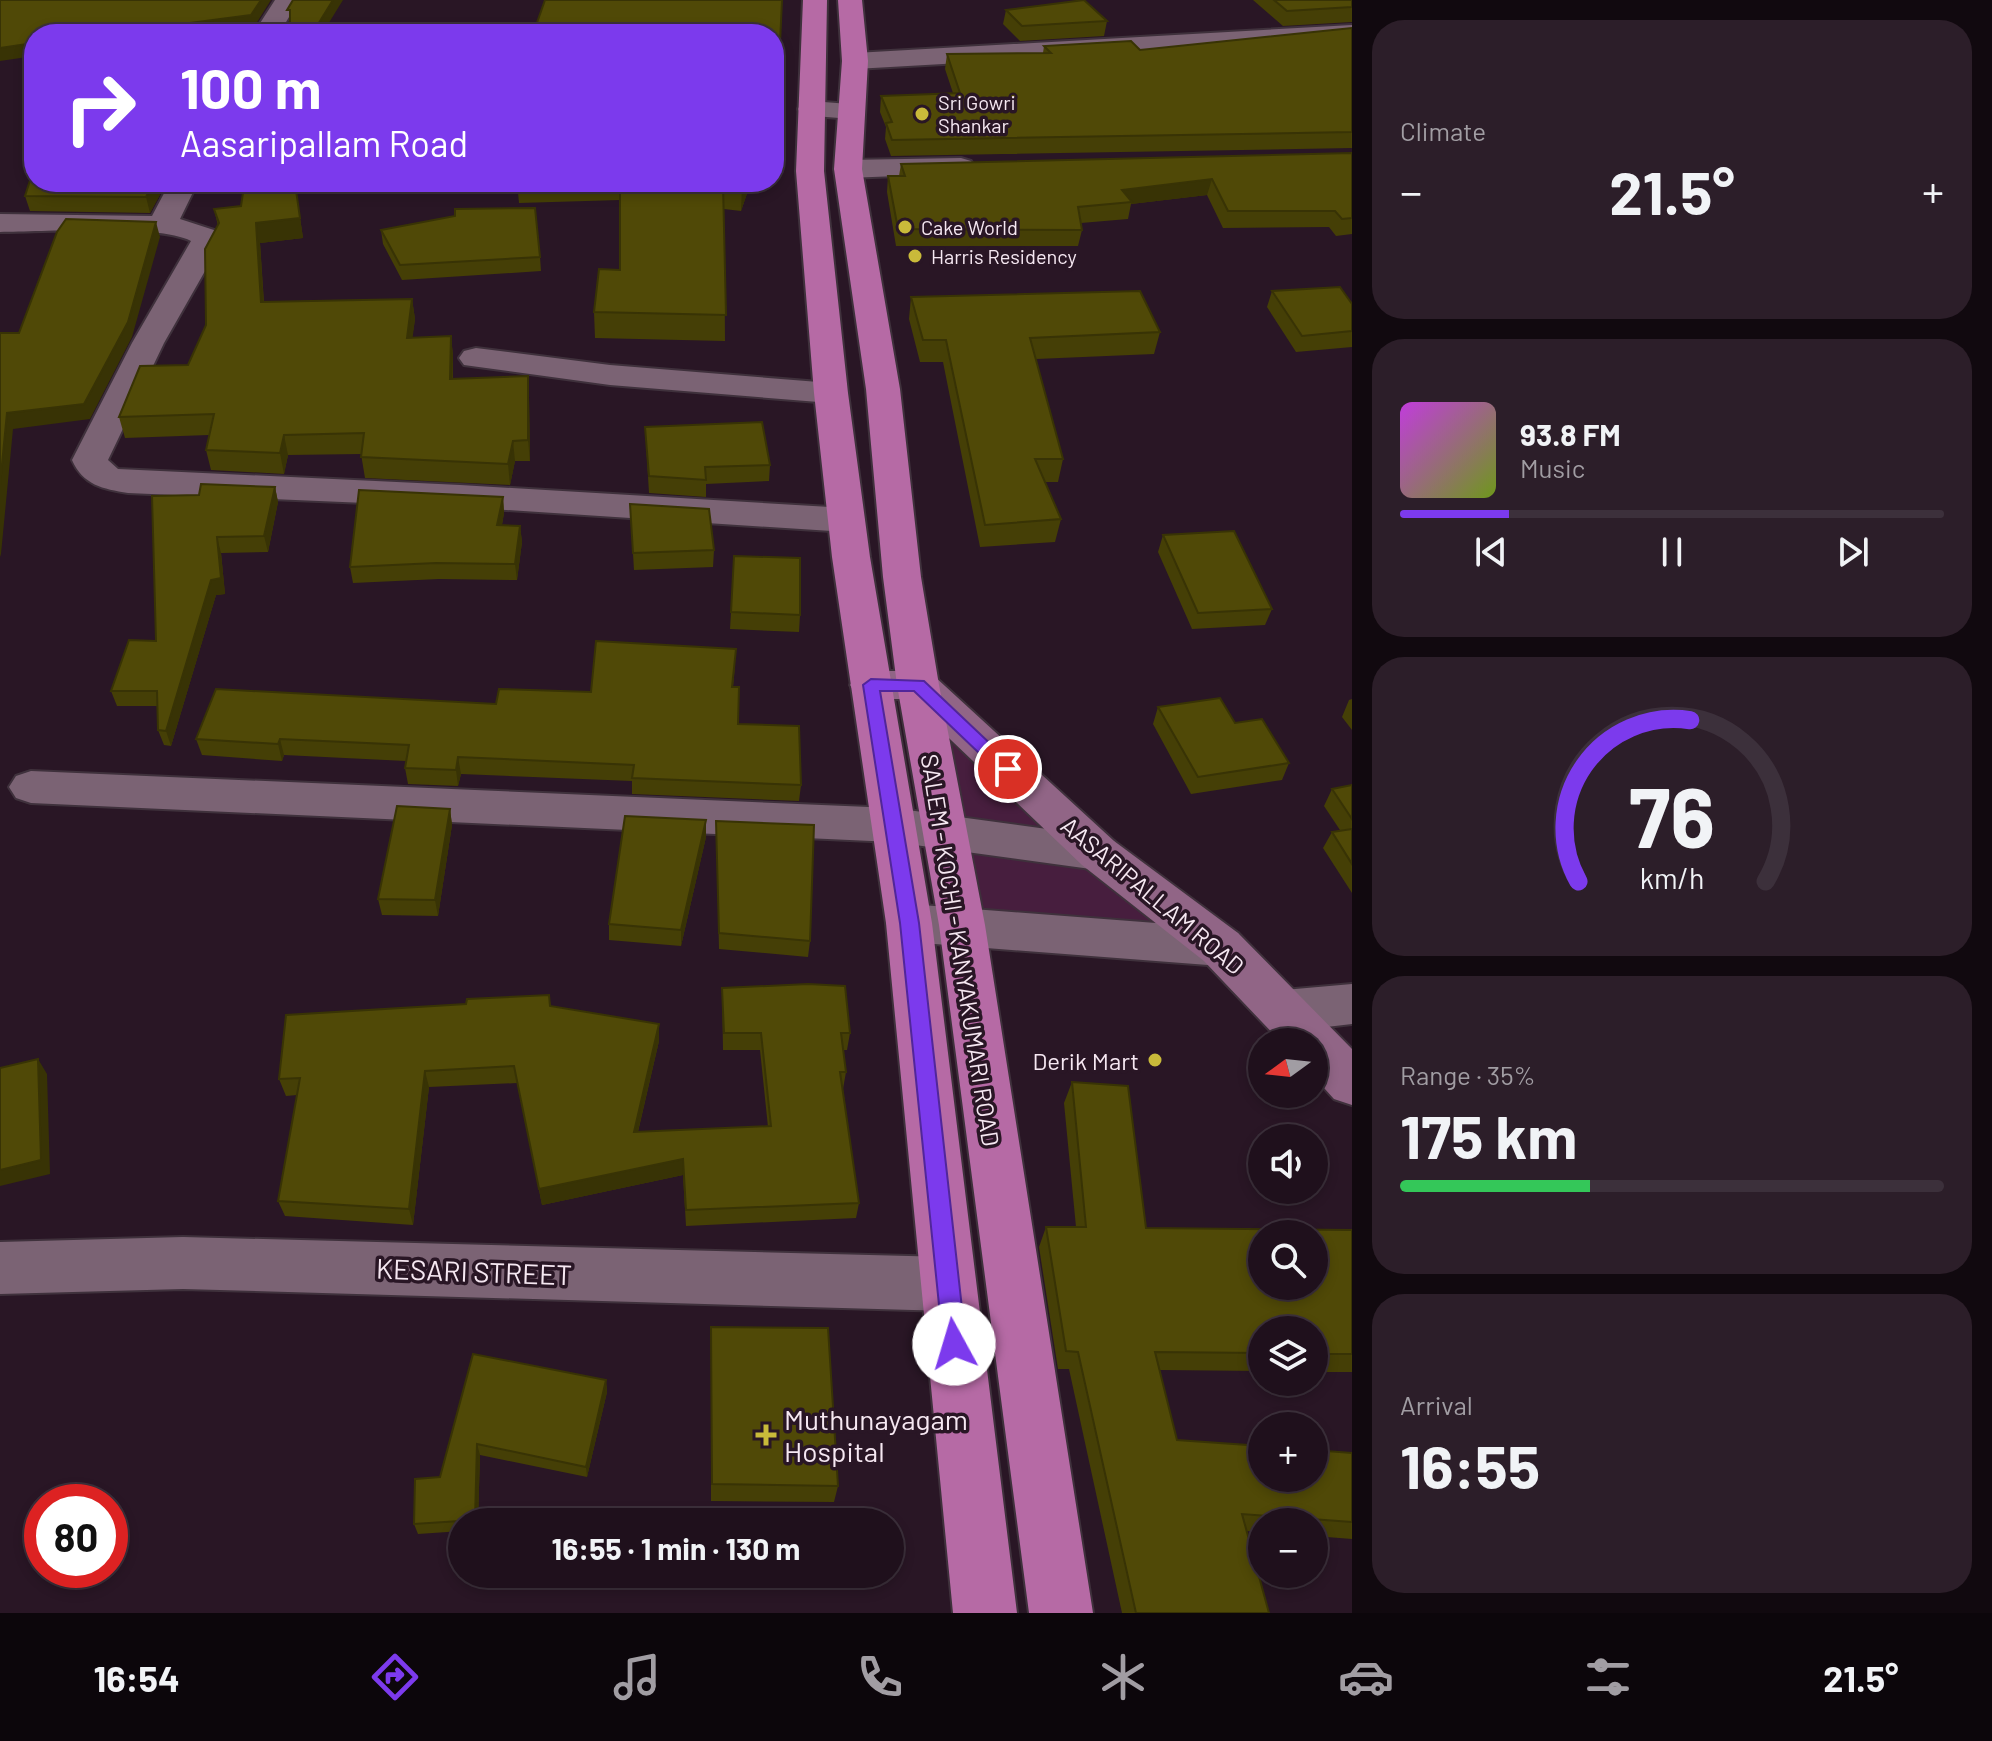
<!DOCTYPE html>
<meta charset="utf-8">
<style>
body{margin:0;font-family:Barlow,sans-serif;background:#2c1e29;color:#f1f3f6;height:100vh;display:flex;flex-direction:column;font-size:30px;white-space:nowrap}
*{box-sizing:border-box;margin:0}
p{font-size:26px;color:#a19da3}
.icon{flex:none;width:44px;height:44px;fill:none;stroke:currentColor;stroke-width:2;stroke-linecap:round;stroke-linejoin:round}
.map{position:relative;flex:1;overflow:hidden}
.drawer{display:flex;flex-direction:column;gap:20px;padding:20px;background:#11090f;width:640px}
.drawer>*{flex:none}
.guide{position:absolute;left:24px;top:24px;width:760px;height:168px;border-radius:32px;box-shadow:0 4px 12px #0003,0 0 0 2px #3c303b;background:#7c3aed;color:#fff;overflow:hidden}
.needle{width:52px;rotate:255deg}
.tools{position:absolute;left:1248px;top:1028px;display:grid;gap:16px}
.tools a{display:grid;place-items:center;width:80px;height:80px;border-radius:50%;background:#1f101c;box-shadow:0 4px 12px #0003,0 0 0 2px #3c303b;font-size:40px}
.speed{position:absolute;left:24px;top:1484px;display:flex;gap:16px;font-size:40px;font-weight:700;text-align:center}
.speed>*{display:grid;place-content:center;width:104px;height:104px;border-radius:50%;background:#1f101c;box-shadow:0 4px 12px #0003,0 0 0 2px #3c303b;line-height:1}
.speed .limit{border:12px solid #d22;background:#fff;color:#111}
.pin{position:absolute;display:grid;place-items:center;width:68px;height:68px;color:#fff;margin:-34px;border:4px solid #fff;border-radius:50%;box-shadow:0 2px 8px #0007}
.me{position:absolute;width:88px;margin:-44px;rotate:354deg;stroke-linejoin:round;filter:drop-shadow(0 0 6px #0008)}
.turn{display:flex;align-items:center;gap:28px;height:168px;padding:0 24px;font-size:36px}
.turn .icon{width:104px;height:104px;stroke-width:2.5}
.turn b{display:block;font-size:56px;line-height:68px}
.big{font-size:60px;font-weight:700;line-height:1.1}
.drawer .card{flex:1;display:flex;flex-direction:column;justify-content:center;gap:12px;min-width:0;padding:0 28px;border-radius:32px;background:#2c1e29}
.drawer .dial{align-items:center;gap:0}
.dial svg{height:208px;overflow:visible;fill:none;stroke:#3c303b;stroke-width:7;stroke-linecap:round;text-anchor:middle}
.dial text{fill:#f1f3f6;stroke:none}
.song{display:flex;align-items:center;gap:24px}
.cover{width:96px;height:96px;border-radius:12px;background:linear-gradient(135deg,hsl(290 70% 55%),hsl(80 70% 35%))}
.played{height:8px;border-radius:4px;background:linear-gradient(90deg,#7c3aed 20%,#3c303b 20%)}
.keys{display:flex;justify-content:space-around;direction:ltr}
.heat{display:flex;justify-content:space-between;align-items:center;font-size:44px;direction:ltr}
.charge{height:12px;border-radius:6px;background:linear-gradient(90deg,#34c759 35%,#3c303b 0)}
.trip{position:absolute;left:448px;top:1508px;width:456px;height:80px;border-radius:40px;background:#1f101c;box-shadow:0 4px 12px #0003,0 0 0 2px #3c303b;font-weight:700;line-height:80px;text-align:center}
.tab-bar{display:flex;height:128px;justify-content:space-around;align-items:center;background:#0c060b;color:#a19da3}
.tab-bar .icon{width:56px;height:56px}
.tab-bar .active{color:#7c3aed}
.tab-bar b{font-size:36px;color:#f1f3f6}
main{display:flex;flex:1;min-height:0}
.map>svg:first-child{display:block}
</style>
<main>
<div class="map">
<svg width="1352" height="1613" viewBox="0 0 1352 1613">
<rect width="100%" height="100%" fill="#291625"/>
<path fill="#471e3e" d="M930,706L1176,932L972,910Z"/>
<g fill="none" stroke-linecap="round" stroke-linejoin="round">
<g stroke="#3f313c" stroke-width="4">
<path id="minor" d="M275,0H299L279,34H253Z
M1352,25V41L855,69L846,66L842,61L846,56L855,53Z
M811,101L862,105L865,111L862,117L852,119L801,115L798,109L801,103Z
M961,158L971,161L975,167L971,173L848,178L838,175L834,169L838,163L848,160Z
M170,182H198L180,219L217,231L221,243L164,343L108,460L118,469L460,485L847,508L860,512L865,520L860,528L847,532L460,507L128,493C103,489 83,485 72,460L132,343L191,241C158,224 42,232 0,232V214L152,216Z
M476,348L610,365L831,383L843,386L848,393L843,400L831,403L610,385L464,365L459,358L464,351Z
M31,771L893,808L1098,836L1114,841L1121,853L1114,865L1098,870L893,842L31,803L16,798L9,787L16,776Z"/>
</g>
<g stroke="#3f313c" stroke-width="4">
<path id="tertiary" d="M909,904L1221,928L1238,933L1245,947L1238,961L1221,966L909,942L892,936L886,923L892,910Z
M1352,984V1024L1284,1032L1267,1026L1259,1011L1267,996L1284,990Z
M183,1237L948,1257L968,1265L976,1284L968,1303L948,1311L183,1289L0,1294V1242Z"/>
</g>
<g stroke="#3f313c" stroke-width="4">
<path id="secondary" d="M871,671H918L933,675L1114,841L1238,933L1352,1049V1105L1334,1099L1314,1077V1042H1281L1204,961L1082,865L908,699H871L856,695L850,685L856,675Z"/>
</g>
<g stroke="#3f313c" stroke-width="4">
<path id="trunk" d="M803,0H827L824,171L848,393L870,557L932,923L1017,1613H953L886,923L832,557L814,393L796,171Z
M838,0H862L868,61L862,169L900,389L921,577L939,685L985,925L1093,1613H1029L939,925L897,685L883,577L866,389L834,169L842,61Z"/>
</g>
<use href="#minor" fill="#7b6374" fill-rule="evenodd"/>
<use href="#tertiary" fill="#7b6374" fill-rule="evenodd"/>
<use href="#secondary" fill="#916586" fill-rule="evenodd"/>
<use href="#trunk" fill="#b66aa5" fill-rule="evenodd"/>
</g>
<path fill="#453f06" d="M1253,0H1352V22L1283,26Z
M1006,10L1107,21L1104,36L1020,41L1003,24Z
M1352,28V148L891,156L885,139L886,127L880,112L881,96L953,93L945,69L947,54L1043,53L1044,46L1140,50Z
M1352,153V234L1336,236L1329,227L1223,228L1207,195L1131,204L1128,219L1081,223L1082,230L1078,246H896L887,192L888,176H899L901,164Z
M34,182H164L163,189L150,213L30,211L25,196Z
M517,182H751L741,211L724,209L725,341L595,338L594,312L620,270V200L519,203Z
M295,183L303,238L260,243L264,302L412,299L415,319L412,338L451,336L453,356V379L528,376L529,397L530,461H515L510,485L365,478L361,454L288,455L284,474L211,470L206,450L209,435L125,438L119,417L188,365L206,325L218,226L214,209L241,206Z
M381,230L540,257L541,271L402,280L383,244Z
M1272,291L1352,304V347L1296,352L1267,307Z
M911,297L1160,332L1154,354L1036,359L1063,459L1058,482H1044L1061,519L1055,542L980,547L943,362H920L909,319Z
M645,427L770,465L769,481L706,484V497L649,493Z
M275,487L278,502L268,552L221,553L225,594L216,595L171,746L164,745L158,730L157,706H117L111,691L156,641L199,495Z
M503,497L504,513L502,525L520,526L522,542L517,580L439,579L353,583L350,567Z
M630,504L714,550L713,567L634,570Z
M1163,535L1272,609L1265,625L1192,629L1158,552Z
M731,612L800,615L799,632L730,629Z
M735,665L733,687L738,724L801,785L799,801L632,794V781L461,774L458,786L408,784L405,768L406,761L284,755L282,761L202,755L196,739L591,692Z
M1352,699V730L1342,717L1349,700Z
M1158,707L1235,723L1289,763L1282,780L1191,794L1153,724Z
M1352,785V893L1323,848L1332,832L1340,830L1324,806L1332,789Z
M450,809L452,825L438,916L382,915L378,899Z
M716,821L810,941L808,957L719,949Z
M706,837L681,946L609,940V924Z
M722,988L850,1033L847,1050H843L846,1072L843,1089L859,1203L856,1218L686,1226L683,1175L542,1205L517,1083L429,1087L413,1225L285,1216L278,1201L297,1095L286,1096L279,1079L466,1004L549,995L551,1007L659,1041L638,1132L768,1127L760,1050H723Z
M1072,1082L1146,1228L1352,1230V1372H1314V1330H1262V1371L1160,1370L1177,1440L1352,1453V1539L1314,1536V1522H1262V1532L1247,1531L1269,1613H1122L1069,1369H1058L1039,1247L1046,1227H1076L1064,1103Z
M711,1327L838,1486L834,1502L711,1501Z
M473,1354L606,1380L607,1392L587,1477L480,1455L478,1522H462V1531L418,1534L414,1524L440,1477Z"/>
<path fill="#383305" d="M261,0H271L254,27L203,34H106Z
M333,0H343L322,34H312Z
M34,43V56L0,61V48Z
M1212,179L1207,195L1131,204L1132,202L1122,190Z
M154,182H164L163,189L150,213L146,197Z
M744,182H751L741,211L742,186Z
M295,183L303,238L260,243L265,322L261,302L256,223Z
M156,222L160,237L132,337L90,419L13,429L1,554L0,557V485L7,413Z
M412,299L415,319L410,358L407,338Z
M451,336L453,356L452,399L450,379Z
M528,376L529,397L530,461L528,440Z
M284,435L288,455L284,474L280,453Z
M513,441L515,461L510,485L508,464Z
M275,487L278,502L268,552L264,536Z
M503,497L504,513L499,541L497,525Z
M520,526L522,542L517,580L515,564Z
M217,537L221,553L225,594L216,595L171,746L166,731Z
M280,739L284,755L282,761L278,744Z
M458,757L461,774L458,786L456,770Z
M450,809L452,825L438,916L435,900Z
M706,820V837L681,946V930Z
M659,1024V1041L634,1148V1132Z
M38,1059L47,1074L50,1174L0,1186V1170Z
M425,1071L429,1087L413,1225L409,1209Z
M683,1159V1175L542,1205L539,1189Z
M606,1380L607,1392L587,1477L586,1467Z
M477,1444L480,1455L478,1522H475Z"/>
<path fill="#504907" stroke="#383305" stroke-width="2" fill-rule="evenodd" d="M0,0H261L251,15L106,34H34V43L0,48Z
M293,0H333L312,34H290V10H287Z
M545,0H782L775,152L774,34H533Z
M1084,0L1107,21L1022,26L1006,10Z
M1274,0H1352V7L1287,11Z
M1352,28V132L892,140L886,123L892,122L881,96L960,93L947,54L1051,53L1044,46L1131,41L1140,50Z
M1352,153V218L1342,219L1335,211H1228L1212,179L1122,190L1132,202L1078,207L1082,230L898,229L888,176H905L901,164Z
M34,168V182H154L146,197L25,196Z
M620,182H744L742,186L723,184L726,315L594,312L599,269L620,270Z
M295,183L300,218L256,223L261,302L412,299L407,338L451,336L450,379L528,376V440L513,441L508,464L361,457L364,433L284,435L280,453L206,450L214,414L119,417L140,366L188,365L206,325L205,249L219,223L214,209L241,206L244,186Z
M535,208L540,257L400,265L381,230L455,216V209Z
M66,219L156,222L128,322L84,404L7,413L0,485V333H19L57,232Z
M1340,287L1352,304V331L1302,336L1272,291Z
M1140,291L1160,332L1030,338L1063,459H1035L1061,519L985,525L946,340H923L911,297Z
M762,422L770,465L705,467L706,480L649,476L645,427Z
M201,484L275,487L264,536L217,537L221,578L211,580L166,731L158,730L157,691H111L129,640L156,641L152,496L199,495Z
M359,490L503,497L497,525L520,526L515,564L436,563L350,567Z
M630,504L709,509L714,550L633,553Z
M1234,531L1272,609L1198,613L1163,535Z
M734,556L800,558V615L731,612Z
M596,641L736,649L732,687H739L738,724L799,726L801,785L632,778L634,765L458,757L456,770L405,768L409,745L280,739L278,744L196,739L216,689L496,704L499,689L591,692Z
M1220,698L1235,723L1262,719L1289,763L1198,777L1158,707Z
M1352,785V819L1332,789Z
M397,806L450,809L435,900L378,899Z
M625,816L706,820L681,930L609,924Z
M716,821L814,825L810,941L719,933Z
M1352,829V864L1332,832Z
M808,984L845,986L850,1033H841L846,1072H840L859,1203L686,1210L683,1159L539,1189L514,1066L425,1071L409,1209L278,1201L300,1078L279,1079L286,1015L466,1004L467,999L549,995L550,1006L659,1024L634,1132L771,1126L761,1033H724L722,988Z
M38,1059L41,1160L0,1170V1068Z
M1072,1082L1128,1086L1146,1228L1352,1230V1354H1314V1330H1262V1353L1155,1352L1177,1440L1262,1446V1478H1314V1450L1352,1453V1522L1242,1514L1269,1613H1136L1078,1352L1066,1351L1046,1227H1086ZM1262,1234H1314V1286H1262Z
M711,1327L828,1328L838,1486L712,1484Z
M473,1354L606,1380L586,1467L477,1444L475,1520L414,1524L415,1479L440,1477Z"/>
<path fill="#7c3aed" stroke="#51269a" stroke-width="2" d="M871,679L924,681L1017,769L1014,774H1001L914,691H880L919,923L966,1344L963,1352L954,1356L946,1352L943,1344L900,923L863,685Z"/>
<g fill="#c9ba3a" stroke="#291625" stroke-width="3">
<circle cx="922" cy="114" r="8"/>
<circle cx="905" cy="227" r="8"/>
<circle cx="915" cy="256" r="8"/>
<circle cx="1155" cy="1060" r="8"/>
<path d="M762 1423h8v8h8v8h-8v8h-8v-8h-8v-8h8z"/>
</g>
<g text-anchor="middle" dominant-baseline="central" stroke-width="7" stroke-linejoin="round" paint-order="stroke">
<g font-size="20" fill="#f6e8f2" stroke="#291625" text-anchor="start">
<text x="938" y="102">Sri Gowri<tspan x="938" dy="23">Shankar</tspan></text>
<text x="921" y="227">Cake World</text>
<text x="931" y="256">Harris Residency</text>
</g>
<g font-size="24" fill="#f6e8f2" stroke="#291625">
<text transform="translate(1153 895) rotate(40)">AASARIPALLAM ROAD</text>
<text transform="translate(961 950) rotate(81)">SALEM - KOCHI - KANYAKUMARI ROAD</text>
</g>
<g font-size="24" fill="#f6e8f2" stroke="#291625" text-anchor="end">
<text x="1139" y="1060">Derik Mart</text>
</g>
<g font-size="28" fill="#f6e8f2" stroke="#291625">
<text transform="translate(474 1271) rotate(2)">KESARI STREET</text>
</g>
<g font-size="28" fill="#f6e8f2" stroke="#291625" text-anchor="start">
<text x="784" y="1419">Muthunayagam<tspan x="784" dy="32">Hospital</tspan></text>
</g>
</g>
</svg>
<div class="tools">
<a><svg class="needle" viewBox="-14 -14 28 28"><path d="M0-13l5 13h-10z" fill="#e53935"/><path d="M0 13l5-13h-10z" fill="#a19da3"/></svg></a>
<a><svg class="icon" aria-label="sound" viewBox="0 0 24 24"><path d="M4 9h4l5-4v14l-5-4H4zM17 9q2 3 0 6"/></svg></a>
<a><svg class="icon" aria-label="search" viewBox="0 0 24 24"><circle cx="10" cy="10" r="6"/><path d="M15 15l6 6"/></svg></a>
<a><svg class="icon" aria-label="layers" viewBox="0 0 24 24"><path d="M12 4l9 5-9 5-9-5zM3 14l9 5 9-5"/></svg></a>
<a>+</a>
<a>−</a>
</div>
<div class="speed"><div class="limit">80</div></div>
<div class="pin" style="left:1008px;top:769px;background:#d93025"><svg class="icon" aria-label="arrive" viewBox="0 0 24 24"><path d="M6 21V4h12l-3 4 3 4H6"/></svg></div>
<svg class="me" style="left:954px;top:1344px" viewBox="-20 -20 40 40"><circle r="19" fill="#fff"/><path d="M0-13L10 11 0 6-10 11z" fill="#7c3aed"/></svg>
<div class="trip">16:55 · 1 min · 130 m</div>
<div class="guide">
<div class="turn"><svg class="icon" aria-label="right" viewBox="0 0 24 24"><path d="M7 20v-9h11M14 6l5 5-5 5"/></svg><div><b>100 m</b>Aasaripallam Road</div></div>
</div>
</div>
<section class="drawer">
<div class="card"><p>Climate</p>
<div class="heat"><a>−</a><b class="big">21.5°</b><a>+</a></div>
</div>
<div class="card">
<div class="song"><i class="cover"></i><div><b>93.8 FM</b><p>Music</p></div></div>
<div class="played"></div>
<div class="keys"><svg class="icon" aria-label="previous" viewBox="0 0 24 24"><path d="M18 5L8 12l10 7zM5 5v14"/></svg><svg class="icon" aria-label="pause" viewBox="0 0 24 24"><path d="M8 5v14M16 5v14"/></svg><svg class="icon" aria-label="next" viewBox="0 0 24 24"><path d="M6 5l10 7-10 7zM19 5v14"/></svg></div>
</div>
<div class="card dial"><svg viewBox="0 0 100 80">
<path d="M14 69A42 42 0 1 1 86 69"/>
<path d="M14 69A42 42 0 0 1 57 7" stroke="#7c3aed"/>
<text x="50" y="56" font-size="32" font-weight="700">76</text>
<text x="50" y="72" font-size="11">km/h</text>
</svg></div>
<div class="card"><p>Range · 35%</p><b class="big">175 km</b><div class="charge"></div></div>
<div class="card"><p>Arrival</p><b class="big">16:55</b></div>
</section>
</main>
<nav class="tab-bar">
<b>16:54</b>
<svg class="icon active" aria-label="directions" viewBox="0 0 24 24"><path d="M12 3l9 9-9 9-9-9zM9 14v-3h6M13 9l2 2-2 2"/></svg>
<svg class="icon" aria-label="music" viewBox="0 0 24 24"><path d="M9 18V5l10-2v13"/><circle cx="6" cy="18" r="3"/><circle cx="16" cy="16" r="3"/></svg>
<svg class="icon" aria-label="phone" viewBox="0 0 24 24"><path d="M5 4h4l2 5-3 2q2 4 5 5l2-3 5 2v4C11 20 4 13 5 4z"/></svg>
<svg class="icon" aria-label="climate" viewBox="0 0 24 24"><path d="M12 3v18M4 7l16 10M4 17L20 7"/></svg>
<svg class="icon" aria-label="car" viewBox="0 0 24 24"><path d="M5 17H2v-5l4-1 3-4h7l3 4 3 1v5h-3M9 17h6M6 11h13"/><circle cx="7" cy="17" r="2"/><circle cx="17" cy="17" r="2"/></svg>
<svg class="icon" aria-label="filters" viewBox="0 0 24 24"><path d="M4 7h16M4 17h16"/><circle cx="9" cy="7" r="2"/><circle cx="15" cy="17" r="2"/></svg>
<b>21.5°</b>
</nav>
